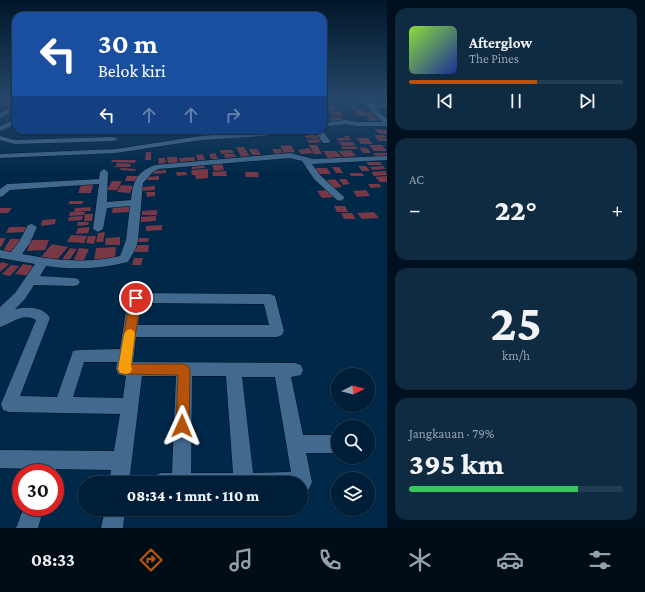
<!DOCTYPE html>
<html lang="id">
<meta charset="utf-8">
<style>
body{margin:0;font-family:"Crimson Pro",serif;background:#0e2b42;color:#f1f3f6;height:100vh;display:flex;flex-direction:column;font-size:15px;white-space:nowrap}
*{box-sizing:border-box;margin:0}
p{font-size:13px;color:#95a2ad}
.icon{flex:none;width:22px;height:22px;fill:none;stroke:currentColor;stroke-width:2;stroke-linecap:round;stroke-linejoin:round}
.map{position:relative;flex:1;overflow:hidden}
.sheet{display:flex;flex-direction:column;gap:8px;padding:8px;background:#00101e;width:258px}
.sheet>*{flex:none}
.hud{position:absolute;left:12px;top:12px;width:315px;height:122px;border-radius:12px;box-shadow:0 1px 3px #0004,0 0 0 1px #223c52;background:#1a4fa0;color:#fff;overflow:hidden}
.needle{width:26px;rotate:84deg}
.tools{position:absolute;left:331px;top:368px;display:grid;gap:8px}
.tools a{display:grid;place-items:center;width:44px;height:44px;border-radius:50%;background:#001e37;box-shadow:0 1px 3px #0004,0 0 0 1px #223c52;font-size:20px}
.speed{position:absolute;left:12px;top:464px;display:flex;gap:8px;font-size:20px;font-weight:700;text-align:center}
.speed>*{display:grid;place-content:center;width:52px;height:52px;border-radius:50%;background:#001e37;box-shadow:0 1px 3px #0004,0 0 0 1px #223c52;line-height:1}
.speed .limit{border:6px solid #d22;background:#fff;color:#111}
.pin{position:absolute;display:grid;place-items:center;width:34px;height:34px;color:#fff;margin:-17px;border:2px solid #fff;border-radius:50%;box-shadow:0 1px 4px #0007}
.me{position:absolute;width:44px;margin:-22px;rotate:1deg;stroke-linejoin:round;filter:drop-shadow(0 0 3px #0008)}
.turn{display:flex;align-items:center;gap:14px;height:84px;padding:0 20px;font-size:18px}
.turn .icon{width:52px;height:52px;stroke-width:2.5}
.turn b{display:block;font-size:28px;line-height:34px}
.lanes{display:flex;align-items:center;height:38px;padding:0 20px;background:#0003;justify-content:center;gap:20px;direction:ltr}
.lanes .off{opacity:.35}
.big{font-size:30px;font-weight:800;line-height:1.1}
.sheet .tile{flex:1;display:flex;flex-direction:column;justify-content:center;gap:6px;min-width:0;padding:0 14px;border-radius:12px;background:#0e2b42}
.sheet .dial{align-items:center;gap:0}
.dial b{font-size:52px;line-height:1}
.song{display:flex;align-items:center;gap:12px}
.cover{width:48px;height:48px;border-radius:6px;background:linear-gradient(135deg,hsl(90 70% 55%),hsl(230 70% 35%))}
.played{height:4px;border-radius:2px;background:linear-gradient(90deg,#b45309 60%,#223c52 60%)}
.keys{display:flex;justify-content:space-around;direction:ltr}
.heat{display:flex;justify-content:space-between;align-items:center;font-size:22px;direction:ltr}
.charge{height:6px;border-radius:3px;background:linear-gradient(90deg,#34c759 79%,#223c52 0)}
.trip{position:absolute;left:78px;top:476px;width:230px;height:40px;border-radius:20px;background:#001e37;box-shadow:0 1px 3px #0004,0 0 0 1px #223c52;font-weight:800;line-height:40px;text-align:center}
.tabs{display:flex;height:64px;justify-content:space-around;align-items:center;background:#000c16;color:#95a2ad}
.tabs .icon{width:28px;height:28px}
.tabs .on{color:#b45309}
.tabs b{font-size:18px;color:#f1f3f6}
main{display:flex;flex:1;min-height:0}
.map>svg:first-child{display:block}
</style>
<main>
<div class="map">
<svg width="387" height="528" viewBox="0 0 387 528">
<rect width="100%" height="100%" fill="#002849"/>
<path fill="#783846" d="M323,105H333L335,107L325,108L336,107L338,110H326Z
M349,106H354L359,110H362L367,116H357L353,113L357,112Z
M330,111H339L344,115L334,116Z
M372,112L375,115H372L379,120L370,121L367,118H370L365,113Z
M339,117L343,120L332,121L328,118Z
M374,129L387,130V134H380Z
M317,134L319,137H317L319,139L307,138L304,136Z
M374,135H384L387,138L379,139H387V141H379Z
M344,136H348L352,140L339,141L336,138H345Z
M356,138H368L373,144H361Z
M323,139L325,142L309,143L307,140Z
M339,142H353L356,145L342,146Z
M291,145L295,152L284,153L280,146Z
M309,145H317L322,154H314Z
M369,145H382L387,151H374Z
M356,146L358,149H343L340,147Z
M236,147H244L250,157H241Z
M359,147L367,148L371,153H363Z
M309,148L313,153L301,154L298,150Z
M249,149H257L261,155H252Z
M272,149H280L284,155H275Z
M220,150H232L234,153L221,154Z
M351,150L356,156L344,157L338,151Z
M323,151H336L342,157L328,158Z
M146,152H151V160H145Z
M215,153L218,159H211L209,154Z
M373,153H387V157H376Z
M203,154L205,160L198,161L196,155Z
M224,154H235L236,157L225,158Z
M167,157H177L178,163L168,164Z
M194,157L195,161L180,162L179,158Z
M158,158H165L166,163L159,164Z
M112,160H136L135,163L111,162Z
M366,162H380L382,165H369Z
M117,163L131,164L130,167H115Z
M212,163H222L224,170L214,171Z
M192,165H204L205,168L192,169Z
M358,166H366L370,171H362Z
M383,166L386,169L372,170L370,167Z
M332,167H339L343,173H336Z
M121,168L136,169L135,171L120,170Z
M314,168H327L331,174H318Z
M208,169V178L196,179L195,175H192L191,170Z
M166,170V173L153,174V171Z
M226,171L227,176H213L212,172Z
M386,171L387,175L374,176L371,172Z
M176,172H186L187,175L177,176Z
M245,172H258L259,177H246Z
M349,173H362L364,176H351Z
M127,176H139L137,181H125Z
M159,176V180H147V177Z
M387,176V182H380L375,177Z
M335,179L342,187L333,188L327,180Z
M339,179H346L350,184L343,185Z
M112,181H122L117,190H107Z
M368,184H379L382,187L371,188Z
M81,185H93L91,193H78Z
M121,185L133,186L130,193L117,192Z
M155,186V190L141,191V187Z
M329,190L334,197L322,198L317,191Z
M366,190L370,196L357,197L353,191Z
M146,192H155V196L147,197Z
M70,201H84L82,204H68Z
M131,205L130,212L112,213L113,206Z
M334,206H345L348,212H337Z
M91,207L90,211L74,212L75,208Z
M0,208H12L8,213H0Z
M157,210V215H142V211Z
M70,212H85L84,215L69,216Z
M374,212L379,218L362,219L357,213Z
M341,213H352L356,219H344Z
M85,214H93L92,221H84Z
M83,216L82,220L68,221L69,217Z
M156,216V221L141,222V217Z
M56,219L55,224L41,226L42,220Z
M78,222H89L88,225L77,226Z
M162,225V230L146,231V226Z
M9,227H27L24,232L6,233Z
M90,227L88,233L76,234L78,228Z
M105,232L103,242H96L98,233Z
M71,235L87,236L84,243L67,242Z
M88,236H96L94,244L86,243Z
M120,237V245H105L106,238Z
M0,238H6L1,247H0Z
M137,238H149L148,242H136Z
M10,239H21L14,252L3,251Z
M31,240H49L45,250L27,251Z
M52,244L68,247L57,260L41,257Z
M134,245H149L148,252H133Z
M116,247L115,260L94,261L96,248Z
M70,248L77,249L68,262L61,261Z
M79,248L89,249L84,260H74Z
M134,258H143L141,265H132Z
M2,262L9,264L0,272V264Z
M23,264L39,267L32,276L15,274Z
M11,265L19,266L10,276L2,274Z"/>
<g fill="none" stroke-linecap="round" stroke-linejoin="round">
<g stroke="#012" stroke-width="1">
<path id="minor" d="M361,100H368L372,104L387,103V107L375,108L387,119V126H357L345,124L323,127V123L345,120L357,122H382Z
M7,110L12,111L0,118V113Z
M16,119V124L0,131V126Z
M20,130H54L50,132L23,133H20Z
M274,130H292L288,132L263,136L201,140L116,153L0,158V154L116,149L201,136Z
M314,130H322L330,141L329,143H323Z
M0,136L15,140L114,137L118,139L114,141L15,144L0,140Z
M290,153L313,159L387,156V160L312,164L320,175L343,196L345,198L340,201L337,200L314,179L302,161L290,158L159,169L153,172L143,183L138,240L136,248L128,262C101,269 74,270 46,266L40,276L74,278L78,279L80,282L78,285L74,286L34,285L25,299L15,309C27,307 43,306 50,318L20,396L57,397L73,351L78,350L120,349L128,298L130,295L135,293L270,294L275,296L284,331L282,335L277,337H136L133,362L295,363L301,365L303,370L301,375L291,377L303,435H338V453H306L312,482L309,489L301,492V483H151L154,476L161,473H172L176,376H142L129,483H109L111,470L56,469L55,473H35L37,469L0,468V450L114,451L120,414L9,412L3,410L1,404L36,320C23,312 11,324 0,327V307L15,293L35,264L0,258V250L11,252L19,242L28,225L32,224L37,227L30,243L22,254C54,260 87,264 120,256L126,240L130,206L107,208L103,229L98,232L93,229L99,184L10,190L3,196L0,197V189L7,184L99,179L100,172L104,169L108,172L107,202L131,200C133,182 136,172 155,165ZM141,303L264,304L269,325H138ZM84,362H117L116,369L118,374L126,376L123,398L73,397ZM192,376H226L233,473H191ZM242,377H275L291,472L253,473Z
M24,507H44L38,528H16Z
M105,509H125L123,528H101Z"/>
</g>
<use href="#minor" fill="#426a8e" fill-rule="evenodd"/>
</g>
<linearGradient id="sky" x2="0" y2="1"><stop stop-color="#001628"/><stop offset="0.57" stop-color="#26486a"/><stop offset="1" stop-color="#26486a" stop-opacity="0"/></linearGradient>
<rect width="387" height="174" fill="url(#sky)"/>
<path fill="#b45309" stroke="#753606" d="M136,295L139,296L141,298L131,364H184L188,366L190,370L189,426L187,431L182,433L178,431L176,426L178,375L124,374L120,373L118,369L130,298L132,296Z"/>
<path fill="#f59e0b" d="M130,329L134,331L135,334L131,366L132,369L130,373L126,374L120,373L118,369L124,334L126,331Z"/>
</svg>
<div class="tools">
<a><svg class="needle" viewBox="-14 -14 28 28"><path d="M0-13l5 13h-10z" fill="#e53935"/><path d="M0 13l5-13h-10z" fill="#95a2ad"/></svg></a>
<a><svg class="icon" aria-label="search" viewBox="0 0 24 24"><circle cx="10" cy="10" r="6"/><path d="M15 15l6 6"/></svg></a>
<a><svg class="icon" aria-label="layers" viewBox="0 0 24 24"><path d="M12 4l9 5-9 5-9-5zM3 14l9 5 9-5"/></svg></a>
</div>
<div class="speed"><div class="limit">30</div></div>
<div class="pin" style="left:136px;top:298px;background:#d93025"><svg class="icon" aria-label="arrive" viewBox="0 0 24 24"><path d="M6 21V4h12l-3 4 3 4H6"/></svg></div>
<svg class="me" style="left:182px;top:426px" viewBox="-20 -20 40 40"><path d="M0-17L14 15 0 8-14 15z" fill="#b45309" stroke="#fff" stroke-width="4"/></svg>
<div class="trip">08:34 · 1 mnt · 110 m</div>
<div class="hud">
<div class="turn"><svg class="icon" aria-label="left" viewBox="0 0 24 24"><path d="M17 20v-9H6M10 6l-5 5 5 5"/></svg><div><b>30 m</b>Belok kiri</div></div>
<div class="lanes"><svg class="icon" aria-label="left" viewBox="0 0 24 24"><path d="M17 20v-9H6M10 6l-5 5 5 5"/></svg><svg class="icon off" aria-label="ahead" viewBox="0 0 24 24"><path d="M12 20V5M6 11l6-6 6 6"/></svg><svg class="icon off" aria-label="ahead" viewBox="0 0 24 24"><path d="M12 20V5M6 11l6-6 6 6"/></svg><svg class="icon off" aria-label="right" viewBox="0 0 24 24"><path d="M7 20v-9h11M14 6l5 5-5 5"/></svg></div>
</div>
</div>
<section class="sheet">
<div class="tile">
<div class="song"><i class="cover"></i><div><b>Afterglow</b><p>The Pines</p></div></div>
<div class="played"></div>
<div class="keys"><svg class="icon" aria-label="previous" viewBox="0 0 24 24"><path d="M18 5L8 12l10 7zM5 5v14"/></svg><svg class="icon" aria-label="pause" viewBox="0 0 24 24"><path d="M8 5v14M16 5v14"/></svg><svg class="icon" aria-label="next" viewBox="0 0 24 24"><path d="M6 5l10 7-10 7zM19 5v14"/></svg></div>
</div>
<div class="tile"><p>AC</p>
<div class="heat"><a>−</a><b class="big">22°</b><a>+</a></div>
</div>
<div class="tile dial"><b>25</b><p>km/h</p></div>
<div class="tile"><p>Jangkauan · 79%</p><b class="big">395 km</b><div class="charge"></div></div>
</section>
</main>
<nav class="tabs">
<b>08:33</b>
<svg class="icon on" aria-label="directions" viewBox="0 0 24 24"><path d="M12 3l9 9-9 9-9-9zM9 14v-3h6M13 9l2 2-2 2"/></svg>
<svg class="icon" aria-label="music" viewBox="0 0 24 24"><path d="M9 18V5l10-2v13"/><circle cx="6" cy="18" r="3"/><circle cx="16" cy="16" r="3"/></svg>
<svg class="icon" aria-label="phone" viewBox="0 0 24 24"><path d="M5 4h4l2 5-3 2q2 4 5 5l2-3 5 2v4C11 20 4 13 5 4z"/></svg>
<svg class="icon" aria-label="climate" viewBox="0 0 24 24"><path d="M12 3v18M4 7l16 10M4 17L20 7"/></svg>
<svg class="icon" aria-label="car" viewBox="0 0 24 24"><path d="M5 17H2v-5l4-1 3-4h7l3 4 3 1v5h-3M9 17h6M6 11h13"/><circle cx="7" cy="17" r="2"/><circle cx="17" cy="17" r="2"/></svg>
<svg class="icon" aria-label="filters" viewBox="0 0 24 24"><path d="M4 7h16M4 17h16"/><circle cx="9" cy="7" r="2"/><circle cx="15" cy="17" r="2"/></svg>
</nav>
